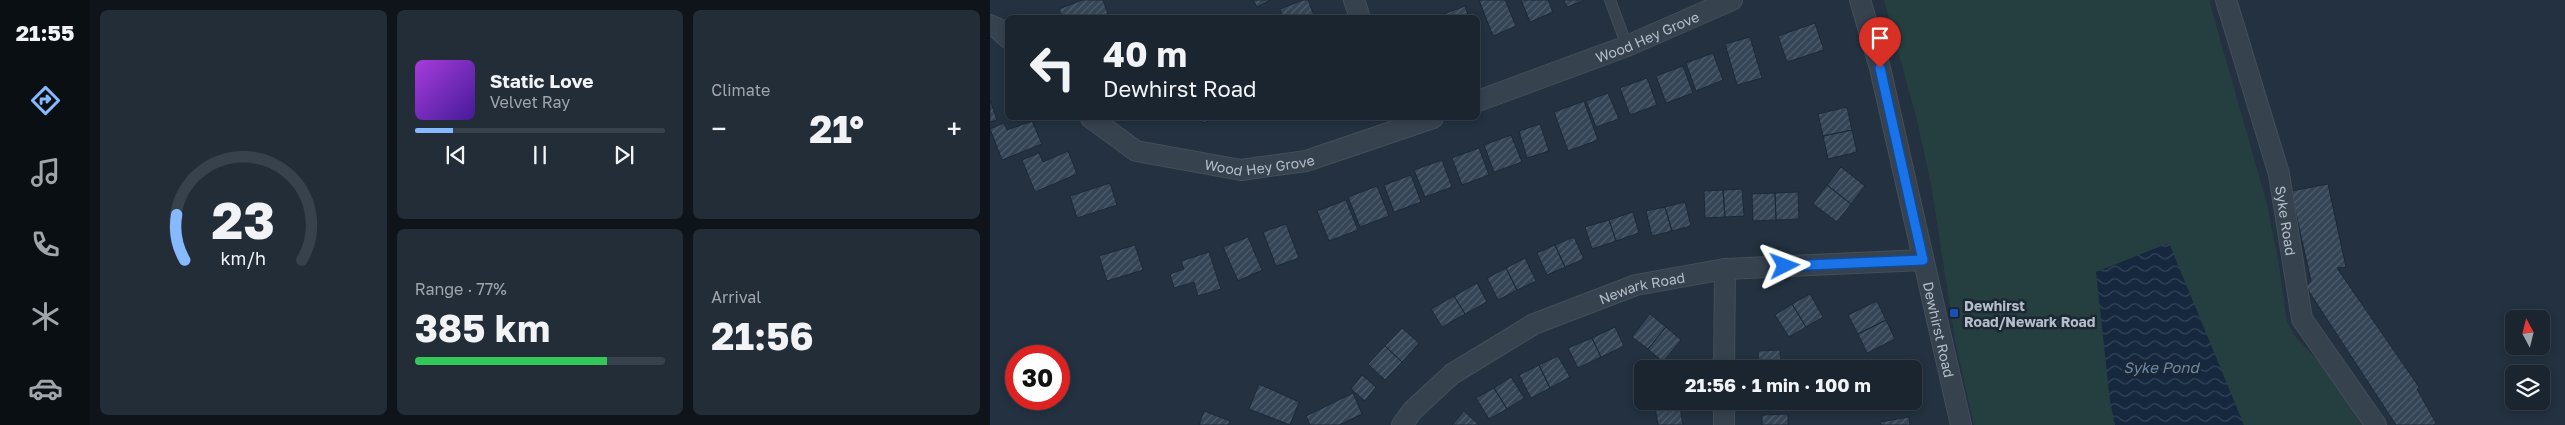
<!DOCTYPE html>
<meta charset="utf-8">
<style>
body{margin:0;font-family:"Golos Text",sans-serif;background:#232d38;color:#f1f3f6;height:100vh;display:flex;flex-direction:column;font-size:19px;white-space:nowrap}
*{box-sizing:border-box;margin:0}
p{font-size:16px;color:#9fa5ab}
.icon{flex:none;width:28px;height:28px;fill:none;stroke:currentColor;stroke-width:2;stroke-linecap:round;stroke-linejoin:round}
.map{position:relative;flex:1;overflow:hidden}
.panel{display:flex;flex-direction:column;gap:10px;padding:10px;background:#0e141a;width:900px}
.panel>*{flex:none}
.hud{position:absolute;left:15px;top:15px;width:475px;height:105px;border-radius:8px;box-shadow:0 2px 8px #0003,0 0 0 1px #38424c;background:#1a2530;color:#f1f3f6;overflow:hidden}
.needle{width:32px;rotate:353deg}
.controls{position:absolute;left:1515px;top:310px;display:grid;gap:10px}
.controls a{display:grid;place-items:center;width:45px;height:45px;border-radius:8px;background:#1a2530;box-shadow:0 2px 8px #0003,0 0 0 1px #38424c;font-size:25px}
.speed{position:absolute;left:15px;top:345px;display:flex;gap:10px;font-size:25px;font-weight:700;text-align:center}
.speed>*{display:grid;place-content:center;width:65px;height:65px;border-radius:50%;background:#1a2530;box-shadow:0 2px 8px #0003,0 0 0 1px #38424c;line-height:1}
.speed .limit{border:8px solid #d22;background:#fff;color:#111}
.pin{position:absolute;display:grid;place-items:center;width:42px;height:42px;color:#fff;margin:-51px -21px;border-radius:50% 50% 50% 0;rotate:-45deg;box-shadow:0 0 5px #0007}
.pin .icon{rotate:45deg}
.me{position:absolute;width:55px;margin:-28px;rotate:87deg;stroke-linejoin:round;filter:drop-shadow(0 0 4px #0008)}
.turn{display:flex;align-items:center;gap:18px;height:105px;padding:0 15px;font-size:22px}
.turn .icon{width:65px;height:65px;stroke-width:2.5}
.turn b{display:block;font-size:35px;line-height:42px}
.big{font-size:38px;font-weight:700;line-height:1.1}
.panel .tile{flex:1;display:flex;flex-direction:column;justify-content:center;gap:8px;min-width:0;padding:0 18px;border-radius:8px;background:#232d38}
.panel .dial{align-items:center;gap:0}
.dial svg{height:130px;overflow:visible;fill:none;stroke:#38424c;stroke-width:7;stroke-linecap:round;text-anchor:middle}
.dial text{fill:#f1f3f6;stroke:none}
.song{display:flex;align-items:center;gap:15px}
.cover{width:60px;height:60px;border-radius:8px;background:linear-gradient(135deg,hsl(280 70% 55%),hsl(260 70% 35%))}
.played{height:5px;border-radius:2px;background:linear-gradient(90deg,#86b9fd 15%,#38424c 15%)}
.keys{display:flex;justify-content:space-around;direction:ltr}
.heat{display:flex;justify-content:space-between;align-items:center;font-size:28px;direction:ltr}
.charge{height:8px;border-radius:4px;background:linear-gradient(90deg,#34c759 77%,#38424c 0)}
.panel .tiles{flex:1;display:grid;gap:10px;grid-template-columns:repeat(3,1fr)}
.tile:first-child{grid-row:span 2}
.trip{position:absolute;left:644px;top:360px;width:288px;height:50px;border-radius:8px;background:#1a2530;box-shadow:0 2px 8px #0003,0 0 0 1px #38424c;font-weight:700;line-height:50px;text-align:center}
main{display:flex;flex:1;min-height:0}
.dock{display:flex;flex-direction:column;width:90px;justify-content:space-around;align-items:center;background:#0a0f13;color:#9fa5ab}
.dock .icon{width:35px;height:35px}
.dock .on{color:#86b9fd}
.dock b{font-size:22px;color:#f1f3f6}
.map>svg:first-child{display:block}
</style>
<main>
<nav class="dock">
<b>21:55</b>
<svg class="icon on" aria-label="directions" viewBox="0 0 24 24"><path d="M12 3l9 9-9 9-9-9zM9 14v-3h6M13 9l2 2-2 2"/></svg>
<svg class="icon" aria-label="music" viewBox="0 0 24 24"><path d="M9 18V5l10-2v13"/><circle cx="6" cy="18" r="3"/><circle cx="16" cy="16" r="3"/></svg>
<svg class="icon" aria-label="phone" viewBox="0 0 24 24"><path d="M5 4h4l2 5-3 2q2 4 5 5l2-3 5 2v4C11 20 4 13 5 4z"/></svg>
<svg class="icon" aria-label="climate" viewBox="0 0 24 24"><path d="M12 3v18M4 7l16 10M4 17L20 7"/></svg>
<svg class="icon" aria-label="car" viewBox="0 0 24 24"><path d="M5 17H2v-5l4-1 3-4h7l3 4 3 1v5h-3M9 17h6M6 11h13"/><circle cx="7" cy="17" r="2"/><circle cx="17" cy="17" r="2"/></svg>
</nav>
<section class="panel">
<div class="tiles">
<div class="tile dial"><svg viewBox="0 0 100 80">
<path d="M14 69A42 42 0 1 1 86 69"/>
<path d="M14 69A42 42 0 0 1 9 41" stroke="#86b9fd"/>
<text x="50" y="56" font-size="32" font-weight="700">23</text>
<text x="50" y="72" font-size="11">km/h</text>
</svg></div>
<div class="tile">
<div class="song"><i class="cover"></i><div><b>Static Love</b><p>Velvet Ray</p></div></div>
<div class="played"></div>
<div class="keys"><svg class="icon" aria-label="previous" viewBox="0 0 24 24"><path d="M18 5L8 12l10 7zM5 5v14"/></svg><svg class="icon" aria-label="pause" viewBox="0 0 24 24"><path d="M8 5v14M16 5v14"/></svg><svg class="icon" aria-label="next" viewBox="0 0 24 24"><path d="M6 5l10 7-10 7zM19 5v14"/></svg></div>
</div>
<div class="tile"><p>Climate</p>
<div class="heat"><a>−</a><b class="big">21°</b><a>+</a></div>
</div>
<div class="tile"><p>Range · 77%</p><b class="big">385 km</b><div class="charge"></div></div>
<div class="tile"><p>Arrival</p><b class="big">21:56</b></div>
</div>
</section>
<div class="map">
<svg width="1575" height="425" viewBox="0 0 1575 425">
<defs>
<pattern id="water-waves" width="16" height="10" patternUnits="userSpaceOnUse" patternTransform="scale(1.25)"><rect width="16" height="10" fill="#16283e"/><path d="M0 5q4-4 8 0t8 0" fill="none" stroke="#364559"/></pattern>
<pattern id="building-hatch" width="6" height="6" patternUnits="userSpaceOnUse" patternTransform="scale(1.25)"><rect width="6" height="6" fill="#354556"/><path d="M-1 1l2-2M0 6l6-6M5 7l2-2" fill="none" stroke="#505e6d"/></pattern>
</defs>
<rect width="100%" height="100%" fill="#233140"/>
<path fill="#253f41" d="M894,0H1219L1277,204L1289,265L1297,321L1304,335L1345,379L1375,425H984L965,341L942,190L928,124Z"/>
<path fill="url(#water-waves)" d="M1179,243L1254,425H1125L1120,401L1106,272Z"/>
<path fill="url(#building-hatch)" stroke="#1e2936" d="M92,0H113L119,17L73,18L69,9Z
M263,0H280L267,7Z
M313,0H318L325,18H293L290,9Z
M489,0H515L526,26L503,36Z
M531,0H558L563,12L540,22Z
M574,0H595L577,7Z
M475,6L479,18H452L451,15Z
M825,23L834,50L797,62L788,36Z
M760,37L772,78L747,85L735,44Z
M723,53L733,80L706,91L696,63Z
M693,66L703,93L676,103L666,76Z
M657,78L667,105L640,115L630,88Z
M618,93L629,119L606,127L596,101Z
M0,100L7,120L0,122Z
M594,101L608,140L578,151L564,112Z
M857,107L862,130L833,136L828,114Z
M211,118H227L213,123Z
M42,121L52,144L12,160L0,129L14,123L17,130Z
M550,124L559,151L537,158L529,131Z
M862,130L867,152L838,159L833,136Z
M521,135L532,162L504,172L494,145Z
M489,148L499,175L472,185L462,158Z
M78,151L87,174L45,192L32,160L49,153L53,162Z
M452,160L462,187L435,197L424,170Z
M851,167L875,186L861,204L837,185Z
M421,175L431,202L404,212L394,185Z
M120,183L127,205L87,218L80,196Z
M1338,184L1356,267L1347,268L1429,387L1427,389L1446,423L1443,425H1406L1316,287L1321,281L1301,191Z
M837,185L861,204L847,222L823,204Z
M387,186L399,216L370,227L358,197Z
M752,189L754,216L735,217L733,190Z
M733,190L735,217L715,218L714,191Z
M808,192L809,219L786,220L785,193Z
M785,193L786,220L763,221L762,194Z
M356,200L368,230L339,241L327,211Z
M695,202L701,226L682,231L675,207Z
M675,207L682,231L662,236L656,211Z
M643,212L649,233L626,241L619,220Z
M619,220L626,241L602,249L595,227Z
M296,224L309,258L286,266L273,232Z
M258,237L272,270L248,281L233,247Z
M584,237L594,259L575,267L565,245Z
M145,245L153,270L117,281L109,256Z
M565,245L575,267L557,275L547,253Z
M219,252L231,289L208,296L204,282L184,288L180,274L194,269L191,261Z
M535,258L546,281L527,290L516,268Z
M516,268L527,290L508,300L497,278Z
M487,283L497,302L475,314L464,296Z
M820,294L833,317L816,327L802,304Z
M464,296L475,314L452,327L441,309Z
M887,301L896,320L868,334L858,315Z
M802,304L816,327L799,337L785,315Z
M660,314L676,327L658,349L642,337Z
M896,320L905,339L877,353L868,334Z
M625,327L634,346L611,357L602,338Z
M676,327L691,340L673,362L658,349Z
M412,328L429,343L412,362L395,346Z
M602,338L611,357L588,368L578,348Z
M395,346L412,362L395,380L378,364Z
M790,350L791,369H769L768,351Z
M568,356L580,377L560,388L549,365Z
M911,360L913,369H884V365Z
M549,365L560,388L541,398L529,375Z
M372,375L386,387L375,401L361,389Z
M521,377L534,398L517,409L504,388Z
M269,384L309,402L300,425L259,409Z
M504,388L517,409L499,419L486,398Z
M363,393L372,414L349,425H320L316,416Z
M664,401H689L693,425H668Z
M890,401H918V403L891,407Z
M214,411L240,421L238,425H209Z
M474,411L489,425H462Z
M798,414V425H772V415Z
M919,417L920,425H891L890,422Z"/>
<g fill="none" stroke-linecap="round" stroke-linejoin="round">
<g stroke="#444e5b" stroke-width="12">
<path id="lane" d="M620,0L637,46"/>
</g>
<g stroke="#444e5b" stroke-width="22">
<g id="street">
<path d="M364,0L370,18"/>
<path id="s1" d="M870,0L890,68L971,425"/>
<path id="s2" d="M1236,0L1289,174L1312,319L1386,425"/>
<path d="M0,25L7,28L18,38"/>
<path id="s3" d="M488,101L637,46L742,0"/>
<path id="s4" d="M101,118L146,151L251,170L316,161L443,118"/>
<path d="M734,369L735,269"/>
<path id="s5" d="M412,425L423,410L462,374L544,324L646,285L735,269L933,260"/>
<path d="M734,425V401"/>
</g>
</g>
<use href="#lane" stroke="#37424f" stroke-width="10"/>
<use href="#street" stroke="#37424f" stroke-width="20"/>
</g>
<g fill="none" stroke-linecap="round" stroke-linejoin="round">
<g stroke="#114b97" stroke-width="12">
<path id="route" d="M795,266L933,260L890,68"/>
</g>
<use href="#route" stroke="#1a73e8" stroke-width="9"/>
</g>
<rect fill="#1a4fb4" stroke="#1c2734" stroke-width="2" x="959" y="308" width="10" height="10" rx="2.5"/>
<g text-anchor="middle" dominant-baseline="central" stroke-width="5" stroke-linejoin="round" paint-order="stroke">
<g font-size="14" fill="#b4bdca" stroke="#1c2734">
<text stroke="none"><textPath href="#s3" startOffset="181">Wood Hey Grove</textPath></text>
<text stroke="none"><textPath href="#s4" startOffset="181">Wood Hey Grove</textPath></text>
<text stroke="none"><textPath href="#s2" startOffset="229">Syke Road</textPath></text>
<text stroke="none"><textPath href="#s5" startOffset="282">Newark Road</textPath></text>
<text stroke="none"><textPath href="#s1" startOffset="339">Dewhirst Road</textPath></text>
</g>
<g font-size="14" font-weight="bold" fill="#b4bdca" stroke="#1c2734" text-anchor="start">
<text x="974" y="305">Dewhirst<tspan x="974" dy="16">Road/Newark Road</tspan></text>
</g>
<g font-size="15" font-style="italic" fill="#6b89ab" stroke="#1c2734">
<text x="1171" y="367">Syke Pond</text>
</g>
</g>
</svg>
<div class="controls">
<a><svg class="needle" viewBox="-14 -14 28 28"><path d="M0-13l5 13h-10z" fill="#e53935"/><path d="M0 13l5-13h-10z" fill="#9fa5ab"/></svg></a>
<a><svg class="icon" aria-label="layers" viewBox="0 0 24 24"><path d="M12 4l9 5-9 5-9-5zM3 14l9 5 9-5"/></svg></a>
</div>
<div class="speed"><div class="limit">30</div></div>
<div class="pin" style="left:890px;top:68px;background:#d93025"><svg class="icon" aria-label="arrive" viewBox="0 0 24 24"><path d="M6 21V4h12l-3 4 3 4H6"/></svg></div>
<svg class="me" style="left:795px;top:266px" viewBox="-20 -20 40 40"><path d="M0-17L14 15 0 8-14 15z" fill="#1a73e8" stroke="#fff" stroke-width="4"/></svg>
<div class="trip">21:56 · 1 min · 100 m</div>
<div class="hud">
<div class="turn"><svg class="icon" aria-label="left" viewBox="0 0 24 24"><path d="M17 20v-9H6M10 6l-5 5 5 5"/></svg><div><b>40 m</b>Dewhirst Road</div></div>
</div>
</div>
</main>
